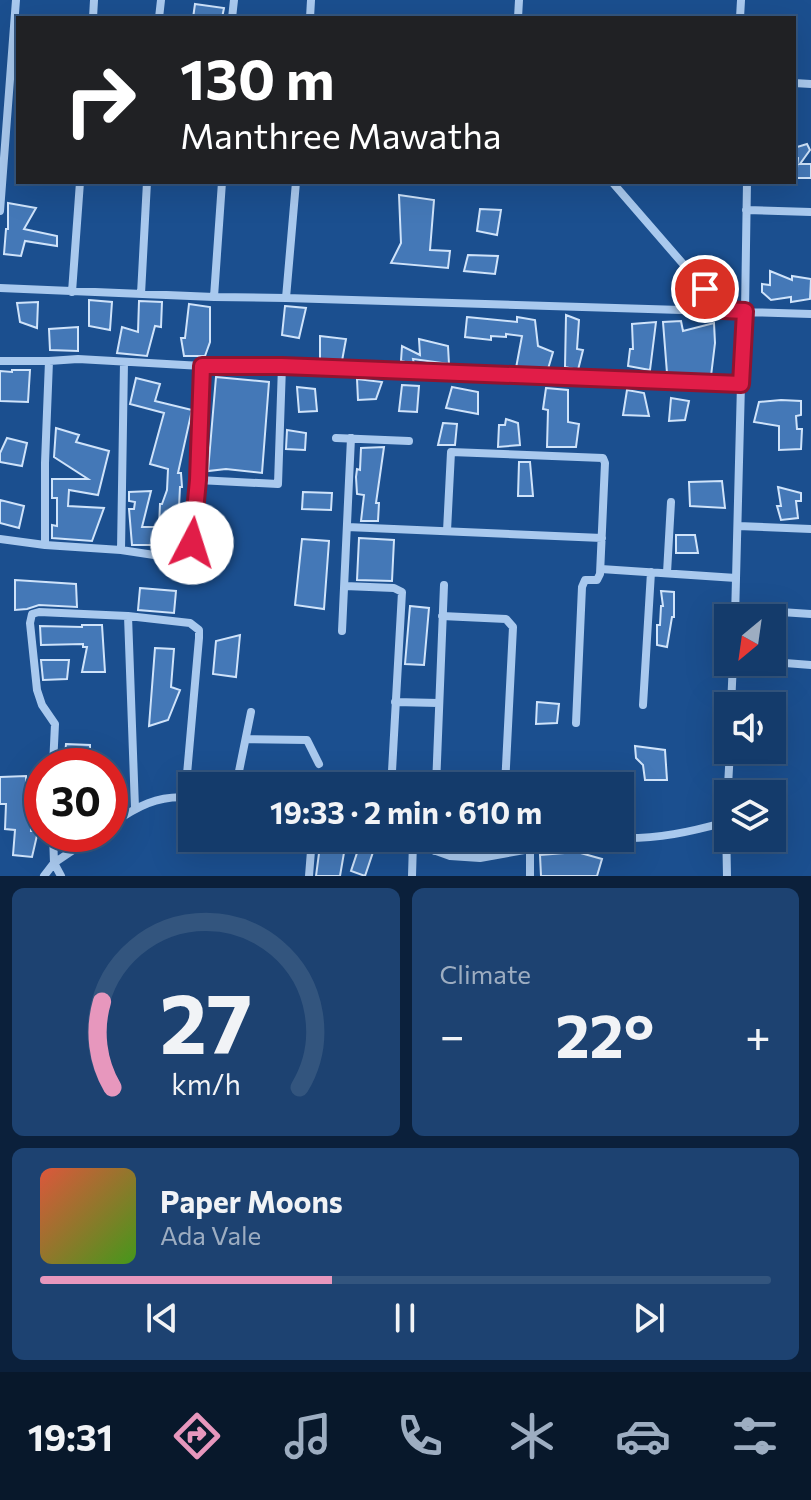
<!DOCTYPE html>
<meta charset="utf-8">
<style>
body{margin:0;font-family:Commissioner,sans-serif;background:#1d4271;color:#f1f3f6;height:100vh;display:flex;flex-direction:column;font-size:30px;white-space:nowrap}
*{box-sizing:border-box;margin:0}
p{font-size:26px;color:#9dadc1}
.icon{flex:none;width:44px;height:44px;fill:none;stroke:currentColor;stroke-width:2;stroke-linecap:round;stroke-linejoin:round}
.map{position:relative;height:876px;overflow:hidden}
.panel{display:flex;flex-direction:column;gap:12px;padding:12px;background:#0b203b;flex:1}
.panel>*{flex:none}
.top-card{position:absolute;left:16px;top:16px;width:780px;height:168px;border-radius:0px;box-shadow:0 8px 32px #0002,0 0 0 2px #33557e;background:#202124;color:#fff;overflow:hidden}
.needle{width:52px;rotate:209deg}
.fabs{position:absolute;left:714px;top:604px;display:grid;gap:16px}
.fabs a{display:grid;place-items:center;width:72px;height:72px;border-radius:0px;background:#143b6b;box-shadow:0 8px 32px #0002,0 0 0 2px #33557e;font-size:40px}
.speed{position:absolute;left:24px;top:748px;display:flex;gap:16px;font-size:40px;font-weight:700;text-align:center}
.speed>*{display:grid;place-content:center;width:104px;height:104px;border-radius:50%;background:#143b6b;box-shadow:0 8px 32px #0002,0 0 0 2px #33557e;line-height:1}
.speed .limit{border:12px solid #d22;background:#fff;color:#111}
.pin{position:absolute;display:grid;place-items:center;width:68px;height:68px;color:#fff;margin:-34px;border:4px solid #fff;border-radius:50%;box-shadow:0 2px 8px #0007}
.me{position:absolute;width:88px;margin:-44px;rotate:5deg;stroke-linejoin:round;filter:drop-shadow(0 0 6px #0008)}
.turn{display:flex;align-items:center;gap:28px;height:168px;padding:0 32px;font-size:36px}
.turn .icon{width:104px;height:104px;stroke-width:2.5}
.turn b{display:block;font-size:56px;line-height:68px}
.big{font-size:60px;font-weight:700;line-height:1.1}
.panel .widget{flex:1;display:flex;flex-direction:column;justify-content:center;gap:12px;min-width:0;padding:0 28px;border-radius:12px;background:#1d4271}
.panel .dial{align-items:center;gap:0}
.dial svg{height:208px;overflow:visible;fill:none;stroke:#33557e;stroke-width:7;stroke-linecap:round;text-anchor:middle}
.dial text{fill:#f1f3f6;stroke:none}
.song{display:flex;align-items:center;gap:24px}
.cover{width:96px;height:96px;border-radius:12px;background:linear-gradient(135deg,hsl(10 70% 55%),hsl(100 70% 35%))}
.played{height:8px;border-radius:4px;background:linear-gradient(90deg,#e797bd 40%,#33557e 40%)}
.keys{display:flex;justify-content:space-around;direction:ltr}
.heat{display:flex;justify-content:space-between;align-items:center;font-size:44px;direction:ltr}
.panel .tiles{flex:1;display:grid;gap:12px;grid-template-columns:1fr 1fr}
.widget:last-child{grid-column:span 2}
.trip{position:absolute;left:178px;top:772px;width:456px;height:80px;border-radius:0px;background:#143b6b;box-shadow:0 8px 32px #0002,0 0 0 2px #33557e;font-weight:700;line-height:80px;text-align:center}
.tab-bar{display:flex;height:128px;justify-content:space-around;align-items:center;background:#08182b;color:#9dadc1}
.tab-bar .icon{width:56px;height:56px}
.tab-bar .selected{color:#e797bd}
.tab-bar b{font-size:36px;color:#f1f3f6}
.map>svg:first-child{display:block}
</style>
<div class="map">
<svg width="811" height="876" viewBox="0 0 811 876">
<rect width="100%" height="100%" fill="#1b4f8f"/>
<path fill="#4478b7" stroke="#cfe3fa" stroke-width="2" d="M195,4L224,8L222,18H193Z
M807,144L810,150L800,164H811V178H796L798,158L794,157L797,147Z
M399,195L434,200L430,250L450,251L448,268L391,263L401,243Z
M8,203L36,208L24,229L57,236V246L25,241L21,256L4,254L6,229H8Z
M480,209L501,210L497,235L477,231Z
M468,255L498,256L495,274L464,271Z
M770,271L792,280V276L811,279L810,299L791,302V297L771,300L762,292V284L770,285Z
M89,300L112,302L110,330L89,326Z
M139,301L162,302L161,327L155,326L147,356L117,353L122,327L138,332Z
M38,302L37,328L20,322L17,303Z
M189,304L210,307V342L205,356H184L181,338H185Z
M285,306L306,308L299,338L282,335Z
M566,315L579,320L577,349L583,350L578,370L565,367Z
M467,317L517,322V317L535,320L538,346L553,352L548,369L516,368L522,336L506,334V337L491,336V340L465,337Z
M681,321L683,331L714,323L715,343L711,376L667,373L663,322Z
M656,322L650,370L628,366L630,349H633L632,324Z
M78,327V351L50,350L49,329Z
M320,336L346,339L342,361L320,360Z
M419,339L448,346L449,364L413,359L414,364L401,361L402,346L420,355Z
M12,370H30L28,402L0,401V371L12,372Z
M216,377L269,382L262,473L226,469L208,471Z
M136,378L160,384L155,401L192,410L178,473H181L182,487H180L179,507L185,508L175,545H132L129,509H134L135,502L129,501V492L151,491L142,527H159L160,504H162L167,490L168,469L150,464L164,413L130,404Z
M357,379L382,382L376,399L358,400Z
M402,385L419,386L417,412L399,411Z
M297,387L315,389L317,411L299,412Z
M452,387L478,392V414L446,408Z
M546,388L568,390V422L579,424L576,447H547L548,410L543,409Z
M627,390L644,393L649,416L623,415Z
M671,398L689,401L685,420L669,421Z
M781,400L801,401V415L796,416L797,429H802L801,449L779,450V426L754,422L759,402Z
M506,419L518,423L520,445L498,447L499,425H505Z
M443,423L457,424L455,445H438Z
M56,428L79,435L76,442L109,451L98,495L69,490L68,506L104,508L92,541L52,538V525L57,526V498H52V479H88L54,457Z
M287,430L306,433L305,450L286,449Z
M7,438L27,443L22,466L0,462V453Z
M384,447L376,503H379L378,521H361L364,495L357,494L356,477L357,469L360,470L361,448Z
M519,462H530L533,496H518Z
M722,481L725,508L690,506L689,482Z
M778,487L801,493V501H796L798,518L781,520L777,506H781Z
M303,492L332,493L331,510L302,509Z
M0,500L24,506L19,528L0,523Z
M676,535H695L698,553H676Z
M359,538L394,540L392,581L357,580Z
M302,539L329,541L324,609L295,605Z
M15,580L76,584L77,607L39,605L27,609L15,610Z
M140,588L176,591L174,613L138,610Z
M661,591L674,592V617H672L667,647L657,645V625H660L661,606H663Z
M410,606L429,608L424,665L405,664Z
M82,625H102L105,672H82L87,647H83V644L41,645L40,626L82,627Z
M240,635L236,677L213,674L216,641Z
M155,648L174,649L171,687L180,690L168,720L149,726Z
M41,660H69L67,679L43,680Z
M537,702L559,704L557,723L536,724Z
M66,744L90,745V766H64Z
M635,746L665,750L667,780H645L643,765L636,758Z
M26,776L27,810H32L31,831H38L32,857L13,855L15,830L5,829L6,804H0V777Z
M321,838L346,841L340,876H316Z
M360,844L374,849L365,876L351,871Z
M577,852L602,859L597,876H541L540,855Z"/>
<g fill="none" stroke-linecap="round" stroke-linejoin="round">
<path stroke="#a9c9ee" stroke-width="8" d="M93,18L94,0
M159,18L161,0
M232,18L234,0
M310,18L311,0
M518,18L519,0
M740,18L741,0
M794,83L811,84
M612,182L723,310
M746,210L811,212
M0,211L16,0
M0,288L214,297L286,298L811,314
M72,292L80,182
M141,294L147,182
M214,297L222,182
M286,298L296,182
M0,361H49L78,359L202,366H282L741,384
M336,438L409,441
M198,480L278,484L282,366
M738,526L811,529
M347,527L602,538
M447,531L451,452L603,458L605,463L600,574L597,580H585L582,587L576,723
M0,539L45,545L121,550L174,558L188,551L192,543L198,480L202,366
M45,545V463L49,361
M121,550L124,362
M601,569L736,578
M667,573L671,502
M345,586L394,588L402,592L392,771
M735,609L811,614
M128,616L135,808
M442,616L506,619L513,627L505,786
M735,618L741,384L745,311L747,182
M342,631L351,438
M772,662L811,665
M395,702L438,703
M643,705L651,572
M731,706L733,662
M246,739L307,740L319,764
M53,766L55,724L42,705L37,690L30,623L32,614L39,612L128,616L190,623L199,630V638L185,797
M236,786L251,712
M436,786L444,585
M110,825C136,807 158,794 192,798
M53,834L54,863L61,876
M400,838L450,856L480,858L530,849L612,838
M620,838C658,839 690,832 726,822
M435,851V838
M503,854V838
M44,876L54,863L97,834
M309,876L312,838
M412,876L413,842
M530,876V849
M727,876L726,822L730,750"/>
</g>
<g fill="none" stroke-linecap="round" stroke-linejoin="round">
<g stroke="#92132f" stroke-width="20">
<path id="route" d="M192,543L198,480L202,366H282L741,384L745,311L723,310L705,289"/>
</g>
<use href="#route" stroke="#e11d48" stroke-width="14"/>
</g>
</svg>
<div class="fabs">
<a><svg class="needle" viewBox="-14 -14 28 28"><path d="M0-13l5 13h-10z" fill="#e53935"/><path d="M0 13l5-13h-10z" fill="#9dadc1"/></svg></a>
<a><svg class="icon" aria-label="sound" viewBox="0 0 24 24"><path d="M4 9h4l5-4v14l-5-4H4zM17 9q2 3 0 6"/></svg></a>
<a><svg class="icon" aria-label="layers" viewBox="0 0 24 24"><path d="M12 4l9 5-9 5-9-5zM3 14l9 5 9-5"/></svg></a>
</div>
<div class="speed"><div class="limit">30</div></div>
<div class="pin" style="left:705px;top:289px;background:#d93025"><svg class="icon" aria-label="arrive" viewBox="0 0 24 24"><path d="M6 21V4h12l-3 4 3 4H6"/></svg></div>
<svg class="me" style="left:192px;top:543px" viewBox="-20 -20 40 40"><circle r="19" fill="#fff"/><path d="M0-13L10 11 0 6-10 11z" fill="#e11d48"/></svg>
<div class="trip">19:33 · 2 min · 610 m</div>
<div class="top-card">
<div class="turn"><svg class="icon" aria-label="right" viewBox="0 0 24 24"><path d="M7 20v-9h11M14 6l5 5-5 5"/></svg><div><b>130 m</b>Manthree Mawatha</div></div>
</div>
</div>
<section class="panel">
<div class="tiles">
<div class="widget dial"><svg viewBox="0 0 100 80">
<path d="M14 69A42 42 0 1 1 86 69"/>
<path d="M14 69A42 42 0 0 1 10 36" stroke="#e797bd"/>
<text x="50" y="56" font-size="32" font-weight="700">27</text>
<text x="50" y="72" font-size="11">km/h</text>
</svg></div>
<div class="widget"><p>Climate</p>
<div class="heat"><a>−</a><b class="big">22°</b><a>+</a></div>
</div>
<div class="widget">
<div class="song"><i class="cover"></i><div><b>Paper Moons</b><p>Ada Vale</p></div></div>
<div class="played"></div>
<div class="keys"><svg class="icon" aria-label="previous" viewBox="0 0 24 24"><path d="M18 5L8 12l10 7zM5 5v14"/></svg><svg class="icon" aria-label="pause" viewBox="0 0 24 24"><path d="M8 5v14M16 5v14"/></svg><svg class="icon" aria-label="next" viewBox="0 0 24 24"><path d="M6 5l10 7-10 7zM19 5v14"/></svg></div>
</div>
</div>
</section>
<nav class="tab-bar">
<b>19:31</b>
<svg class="icon selected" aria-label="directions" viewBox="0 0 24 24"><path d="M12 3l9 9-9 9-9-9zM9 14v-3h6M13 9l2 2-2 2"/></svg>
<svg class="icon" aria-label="music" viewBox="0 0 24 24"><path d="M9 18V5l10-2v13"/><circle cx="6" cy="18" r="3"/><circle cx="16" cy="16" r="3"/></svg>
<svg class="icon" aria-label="phone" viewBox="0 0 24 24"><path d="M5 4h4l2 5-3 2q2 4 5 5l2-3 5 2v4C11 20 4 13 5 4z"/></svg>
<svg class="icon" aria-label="climate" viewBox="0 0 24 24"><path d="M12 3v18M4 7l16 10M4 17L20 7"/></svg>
<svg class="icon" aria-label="car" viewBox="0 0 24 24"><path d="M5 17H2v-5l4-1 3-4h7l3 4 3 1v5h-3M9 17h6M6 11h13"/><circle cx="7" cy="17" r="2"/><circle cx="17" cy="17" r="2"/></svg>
<svg class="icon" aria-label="filters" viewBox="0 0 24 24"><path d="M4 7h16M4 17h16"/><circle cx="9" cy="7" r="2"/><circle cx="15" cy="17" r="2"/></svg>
</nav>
